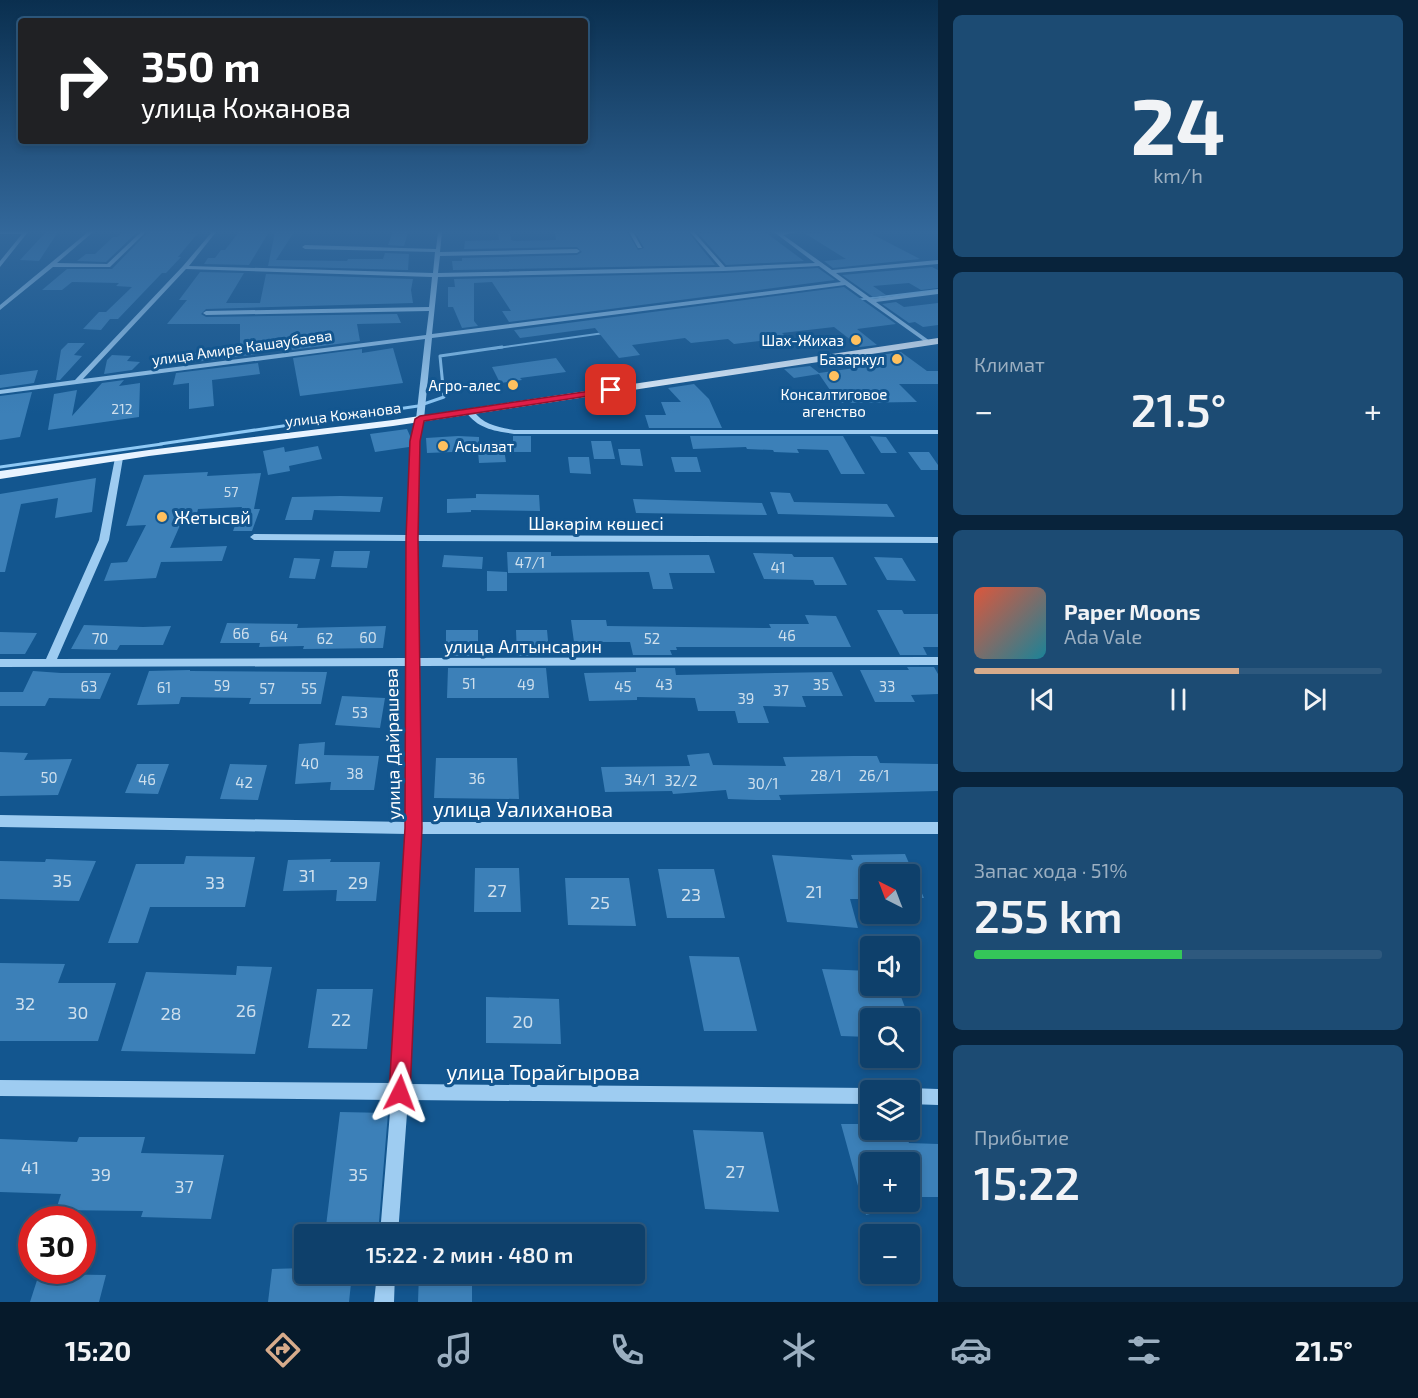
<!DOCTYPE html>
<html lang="ru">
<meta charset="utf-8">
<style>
body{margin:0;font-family:"Exo 2",sans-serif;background:#1c4b73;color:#f1f3f6;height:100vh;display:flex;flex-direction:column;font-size:22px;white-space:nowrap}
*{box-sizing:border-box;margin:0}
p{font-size:20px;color:#9bafc1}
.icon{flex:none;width:33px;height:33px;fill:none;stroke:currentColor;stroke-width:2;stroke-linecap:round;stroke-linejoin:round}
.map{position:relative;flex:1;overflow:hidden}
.panel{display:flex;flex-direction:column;gap:15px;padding:15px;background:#08233b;width:480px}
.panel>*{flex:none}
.top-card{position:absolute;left:18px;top:18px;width:570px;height:126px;border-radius:6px;box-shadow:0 3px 9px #0003,0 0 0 2px #2e597e;background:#202124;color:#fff;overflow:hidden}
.needle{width:39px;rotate:318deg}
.fabs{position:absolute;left:860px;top:864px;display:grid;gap:12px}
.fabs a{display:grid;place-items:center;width:60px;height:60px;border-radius:6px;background:#0e406b;box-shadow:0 3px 9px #0003,0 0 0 2px #2e597e;font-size:30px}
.speed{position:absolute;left:18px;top:1206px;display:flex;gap:12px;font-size:30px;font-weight:700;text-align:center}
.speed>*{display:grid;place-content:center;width:78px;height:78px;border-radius:50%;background:#0e406b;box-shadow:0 3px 9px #0003,0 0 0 2px #2e597e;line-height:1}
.speed .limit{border:9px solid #d22;background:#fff;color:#111}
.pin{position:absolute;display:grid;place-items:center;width:51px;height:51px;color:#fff;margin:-26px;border-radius:12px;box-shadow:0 3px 9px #0006}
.me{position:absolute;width:66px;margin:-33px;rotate:3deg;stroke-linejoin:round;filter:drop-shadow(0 0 4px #0008)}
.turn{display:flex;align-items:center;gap:21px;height:126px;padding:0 24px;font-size:27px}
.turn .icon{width:78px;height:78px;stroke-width:2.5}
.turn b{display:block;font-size:42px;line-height:51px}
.big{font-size:45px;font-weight:600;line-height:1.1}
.panel .tile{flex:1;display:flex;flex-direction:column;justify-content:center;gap:9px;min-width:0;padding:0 21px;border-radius:9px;background:#1c4b73}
.panel .dial{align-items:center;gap:0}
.dial b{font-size:78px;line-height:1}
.song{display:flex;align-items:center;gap:18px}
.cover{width:72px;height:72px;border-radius:9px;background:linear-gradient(135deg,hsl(10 70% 55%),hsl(190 70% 35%))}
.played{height:6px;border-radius:3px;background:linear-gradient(90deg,#d6ab8b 65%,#2e597e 65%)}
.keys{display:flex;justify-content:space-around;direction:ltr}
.heat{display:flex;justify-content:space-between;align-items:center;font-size:33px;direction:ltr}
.charge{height:9px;border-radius:4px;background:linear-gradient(90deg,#34c759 51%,#2e597e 0)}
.trip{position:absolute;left:294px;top:1224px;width:351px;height:60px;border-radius:6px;background:#0e406b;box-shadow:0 3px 9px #0003,0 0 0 2px #2e597e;font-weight:600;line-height:60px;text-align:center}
.tabs{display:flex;height:96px;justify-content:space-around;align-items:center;background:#061a2b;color:#9bafc1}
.tabs .icon{width:42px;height:42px}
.tabs .current{color:#d6ab8b}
.tabs b{font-size:27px;color:#f1f3f6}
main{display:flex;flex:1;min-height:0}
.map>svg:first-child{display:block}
</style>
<main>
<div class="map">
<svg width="938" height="1302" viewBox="0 0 938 1302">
<rect width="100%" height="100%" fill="#13568f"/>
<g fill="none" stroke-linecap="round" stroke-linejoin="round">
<path stroke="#8fc9f5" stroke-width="2" d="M856,300L938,290
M491,349L604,333"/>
<path stroke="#8fc9f5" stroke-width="3" d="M160,444L418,406L444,397L440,356L502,347
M0,467L162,444"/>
</g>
<path fill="#3c80b8" d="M46,232H58L39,261L20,260Z
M137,232L106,262L77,261L86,254H95L113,237H117L121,233Z
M148,232H188L186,234H197L178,257H181L166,273H162L118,319H110L101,330L83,329L99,312H106L132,287L116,286L119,283L72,282L62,290H42L67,269H112Z
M239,232H269L249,265L204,264L208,258H215L221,250H225Z
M275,232H294L276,260L347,261L348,259H383L385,253L409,254L408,270L268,266Z
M393,232H408L404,246L388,245Z
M498,232H510L511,240L515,241L556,240L555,232H627L638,250L644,248L635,232H688L715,265L453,270L452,261H462V258L577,255L582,252L577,247L464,249L465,241L499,240Z
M765,232L804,261L726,265L698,233Z
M825,232H868L920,259L833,268L824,261L846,259L806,234Z
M932,267L938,270V288L921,290L909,283L873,286L886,295L873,297L842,275Z
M818,268L835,280L509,322L502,311H511L492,282L474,283V321L478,326L462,328L453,307H448V287H455L454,279L724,273Z
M200,272L244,273L226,303H260L266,274L413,279L411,290L413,303L206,309L201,314L206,317L397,314L401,323L357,324L360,341L292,350L291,347L260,350L257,351V354L179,364L182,354L222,351V349L240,347V324H167L187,300H179Z
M844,287L896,324L857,329L877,345L860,347L834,327L782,333L787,338L734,344L728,339L691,343L685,338L632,345L640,355L619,358L595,328L520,338L514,330Z
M896,302L904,307L938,303V325L923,327L915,322L909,323L882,304Z
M68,343H85L74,355L82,356L60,380H56L61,350Z
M393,348L403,383L300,396L293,358L362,349V353Z
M901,352L927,371H938V384H899L917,402L839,403L819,374L794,378L784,369L810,366L819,373L855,368L846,360Z
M112,355L131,356L127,361L140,362L132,370L104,374L107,360Z
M556,358L566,372L520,378L522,380L500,383L492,367Z
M258,363L260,374L212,380L214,406L189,409V383L173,385L176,373Z
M38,370L34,383L0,388V375Z
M124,380L119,386L140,383L139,417L48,430L54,394L77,390L72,416L102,383Z
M694,384L709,399L722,428H649L645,415H666L661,402H681L668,388Z
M32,392L20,437L0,440V396Z
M407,429L410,436L409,447L375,452L370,434Z
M458,436L479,437V450L504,449L506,462L479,463L478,451L427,453L426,438Z
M513,436H531V452H513Z
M690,436H843L865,474H841L828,450L797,449L799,453L774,452L773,450L747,449L746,447L693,449Z
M870,436L886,437L897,453H881Z
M591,441H611L615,459H594Z
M318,446L322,459L289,466L290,471L268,475L263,451L284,447L285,452Z
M618,449H640L643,466L621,465Z
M908,452H929L938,465V470H921Z
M568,457H589L591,474L570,473Z
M671,457H697L701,472H675Z
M208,472L207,476L261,473L254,509H260L252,531H233L242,507L198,509L195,522L181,523L170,548L227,546L222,561L161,562L156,578L104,581L111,563L127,562L146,525L126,526L144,475Z
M96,478L92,512L55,518L58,498L21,504L5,572H0V494Z
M770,492L790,493L794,502L887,504L895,517L778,514Z
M476,494L539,495L540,511L471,510V512L447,513V499L476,498Z
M292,497L340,496L383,497L380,512L314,510L312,520H285Z
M633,499L762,503L767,515L636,513Z
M334,551H370L367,568L331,567Z
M507,552H551V556L709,555L715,573H669L673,589H653L649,572L508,573Z
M753,553L792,554L794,557H833L847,585H815L813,580L764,579Z
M444,555L483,557L482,569L442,567Z
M874,557L902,558L916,581L887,580Z
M294,558L320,559L315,579L289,578Z
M487,571L507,572V591H487Z
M877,610H902L904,614H938V647H923L927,655H900Z
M805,615L836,616L851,647H676L677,650H670L672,655H633L630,642H574L571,620H606L607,626L771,628L769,624H809Z
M227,623L298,624L297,628L386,626L383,648L303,649L304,646L259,647L260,643H220Z
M84,625L143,627L171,626L163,645H120L117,650L71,649Z
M446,630H478V656H448V651H446Z
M516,630H547L549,651H545V656H517Z
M0,632L37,633L25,654H0Z
M907,667H934L938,674V694L911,695L915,702H875L860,670H909Z
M448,668H546L549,698H447Z
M636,668H675L676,675L832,672L843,696H802L806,707L763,706L769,723H738L735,711H698L695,698L637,697V700L589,701L584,673L636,672Z
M190,670V671L327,672L321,704H249L251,698L181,697L179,704L137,705L149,671Z
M33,671L61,673H111L100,699L49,698L45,706H0V692H23Z
M342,696L385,698L380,728L335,725Z
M325,742L324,755L379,756L374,790H330L331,782L295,784L299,744Z
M0,752L28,753L24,760L72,759L58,795L0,796Z
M709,753L713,765L786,766L783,757L853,756H877L880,763L938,764V791L779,795L781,800H756L728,799L726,790L673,794L672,791L605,792L601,767L690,766L687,755Z
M436,758H517L519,799L434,798Z
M137,764H169L158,794L125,793Z
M230,764L267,765L258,800L220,799Z
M905,854L924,898H909V874H870V899H850L858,928L787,922L772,855L853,860L851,855Z
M186,856L255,857L245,907H150L138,943H108L136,864H184Z
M46,859L96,861L79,901L0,899V861L45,862Z
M331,859L330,862H380L376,901H336L337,890L283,891L288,860Z
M475,868H519L521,912H474Z
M658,869H714L725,918H667Z
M565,878H629L636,926L568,925Z
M689,956L739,957L757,1031H704Z
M0,963L65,964L58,983H116L98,1041H0Z
M237,966L272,967L255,1054L121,1051L146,972L236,975Z
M822,969L870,971V986H897L909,1018H870V1037L841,1036Z
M317,989H373L367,1049L308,1048Z
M486,997L559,999L561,1044L486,1043Z
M340,1112L388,1113L378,1234H325Z
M841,1124H870V1130H904L909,1143L938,1144V1197H909V1162H870V1214L866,1215Z
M693,1130L763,1132L779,1212L705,1209Z
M79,1137H145L141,1153L224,1155L211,1219L141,1217L143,1211L56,1210L61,1194L0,1192V1139L77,1142Z
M304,1268V1274H352L349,1302H268L272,1269Z
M39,1274L106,1275L99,1302H30Z
M419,1274H472V1302H418Z"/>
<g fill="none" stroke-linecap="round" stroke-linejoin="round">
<path fill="#9eccf1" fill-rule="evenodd" d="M0,232H28L0,267V261L22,234H0Z
M88,232H93L57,263L107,264L141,232H146L110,267H53L0,310V305Z
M212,232H216L189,266L433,273L435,252L305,249L302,247L305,245L436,249L438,232H442L440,252L577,249L580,251L577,253L440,256L438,273L720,267L690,232H694L725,267L815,263L774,232H797L783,235L832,270L938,260V264L836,273L872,299L938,290V294L876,302L930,341L931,342L928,344L845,285L432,338L424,419L419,440L417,535L938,537V543L417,541L418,658L938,657V665L418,666L420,822H938V834H420L409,1084L870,1088L876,1090H870V1104L408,1100L398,1234H380L391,1100L0,1096V1080L392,1083L407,834L0,827V815L408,822V666L0,667V659H46L99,540L115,458L119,456L123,458L109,540L57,659L408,658L407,541L254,540L250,537L254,534L408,535L411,440L416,419L425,339L0,394V390L75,380L183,266ZM819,266L841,282L432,334L438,277L724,271ZM186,269L432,277L429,307L206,311L203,313L206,315L429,311L426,335L83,379Z
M629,232H633L642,248H638Z
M467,410H473C483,425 498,427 514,430H938V434H514C495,431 478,429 466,412Z
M909,1088L938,1089V1105L909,1104V1090H903Z
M377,1274H395L394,1302H374Z"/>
<path fill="#e8f3ff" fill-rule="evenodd" d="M938,338V344L393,426L149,456L0,479V471L149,450L393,420Z"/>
</g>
<linearGradient id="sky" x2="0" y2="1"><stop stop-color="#0a2f4f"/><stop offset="0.56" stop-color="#33689b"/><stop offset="1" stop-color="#33689b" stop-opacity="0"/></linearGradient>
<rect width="938" height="414" fill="url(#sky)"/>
<path fill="#e11d48" stroke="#92132f" stroke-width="1.5" d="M611,388H614V392L424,421L420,441L418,538L422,828L410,1093L407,1100L400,1103L392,1100L389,1093L405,828L406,538L410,441L415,419L420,416Z"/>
<g fill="#ffc05e" stroke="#13568f" stroke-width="2">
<circle cx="856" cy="340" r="6"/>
<circle cx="897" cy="359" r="6"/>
<circle cx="834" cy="376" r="6"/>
<circle cx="513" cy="385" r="6"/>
<circle cx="443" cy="446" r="6"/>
<circle cx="162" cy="517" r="6"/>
</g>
<g text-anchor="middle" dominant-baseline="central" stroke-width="6" stroke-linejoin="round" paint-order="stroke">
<g font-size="14" fill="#cedfed">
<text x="122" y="408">212</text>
<text x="231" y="491">57</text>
</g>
<g font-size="15" fill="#fff" stroke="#13568f" text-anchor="end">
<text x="844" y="340">Шах-Жихаз</text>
<text x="885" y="359">Базаркул</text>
<text x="501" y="385">Агро-алес</text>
<text x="834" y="394" text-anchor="middle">Консалтиговое<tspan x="834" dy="17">агенство</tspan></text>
<text x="455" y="446" text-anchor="start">Асылзат</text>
</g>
<g font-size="15" fill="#fff" stroke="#13568f">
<text transform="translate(242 347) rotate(-8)">улица Амире Кашаубаева</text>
<text transform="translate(343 414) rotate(-7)">улица Кожанова</text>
</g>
<g font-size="15" fill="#cedfed">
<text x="530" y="562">47/1</text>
<text x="778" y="567">41</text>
<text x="241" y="633">66</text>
<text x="787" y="635">46</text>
<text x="279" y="636">64</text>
<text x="368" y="637">60</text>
<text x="100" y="638">70</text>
<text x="325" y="638">62</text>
<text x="652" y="638">52</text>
<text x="469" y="683">51</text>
<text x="526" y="684">49</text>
<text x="664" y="684">43</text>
<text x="821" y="684">35</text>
<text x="222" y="685">59</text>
<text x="89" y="686">63</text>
<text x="623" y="686">45</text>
<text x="887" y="686">33</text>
<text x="164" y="687">61</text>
<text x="267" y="688">57</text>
<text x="309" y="688">55</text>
<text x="781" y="690">37</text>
<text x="746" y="698">39</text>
<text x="360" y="712">53</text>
<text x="310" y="763">40</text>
<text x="355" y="773">38</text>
<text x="826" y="775">28/1</text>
<text x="874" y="775">26/1</text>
<text x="49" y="777">50</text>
<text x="477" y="778">36</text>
<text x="147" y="779">46</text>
<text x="640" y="779">34/1</text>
<text x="681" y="780">32/2</text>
<text x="244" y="782">42</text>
<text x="763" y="783">30/1</text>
</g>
<g font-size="18" fill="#fff" stroke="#13568f" text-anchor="start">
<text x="174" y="517">Жетысвй</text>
</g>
<g font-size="18" fill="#fff" stroke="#13568f">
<text x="596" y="523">Шәкәрім көшесі</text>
<text x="523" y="646">улица Алтынсарин</text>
<text transform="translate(392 744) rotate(-91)">улица Дайрашева</text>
</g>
<g font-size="18" fill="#cedfed">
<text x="307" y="875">31</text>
<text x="62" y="880">35</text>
<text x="215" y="882">33</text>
<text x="358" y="882">29</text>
<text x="497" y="890">27</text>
<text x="814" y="891">21</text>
<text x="691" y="894">23</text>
<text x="600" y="902">25</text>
<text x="25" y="1003">32</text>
<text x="246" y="1010">26</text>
<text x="78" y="1012">30</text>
<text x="171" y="1013">28</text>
<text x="341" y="1019">22</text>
<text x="523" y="1021">20</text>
<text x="30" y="1167">41</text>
<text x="735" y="1171">27</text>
<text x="101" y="1174">39</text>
<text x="358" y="1174">35</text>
<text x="184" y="1186">37</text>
</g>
<g font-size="21" fill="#fff" stroke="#13568f">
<text x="523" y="808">улица Уалиханова</text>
<text x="543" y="1071">улица Торайгырова</text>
</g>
</g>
</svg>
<div class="fabs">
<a><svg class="needle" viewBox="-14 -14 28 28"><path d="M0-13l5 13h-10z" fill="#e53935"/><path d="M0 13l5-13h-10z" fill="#9bafc1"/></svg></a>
<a><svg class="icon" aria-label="sound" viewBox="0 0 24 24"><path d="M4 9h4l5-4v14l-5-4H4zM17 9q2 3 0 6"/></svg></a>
<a><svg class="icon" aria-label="search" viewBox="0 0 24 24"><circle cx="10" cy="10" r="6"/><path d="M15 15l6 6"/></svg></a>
<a><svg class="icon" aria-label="layers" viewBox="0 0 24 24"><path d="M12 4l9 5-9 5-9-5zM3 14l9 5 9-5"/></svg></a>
<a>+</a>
<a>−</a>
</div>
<div class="speed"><div class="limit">30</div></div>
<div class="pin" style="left:611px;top:390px;background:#d93025"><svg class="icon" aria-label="arrive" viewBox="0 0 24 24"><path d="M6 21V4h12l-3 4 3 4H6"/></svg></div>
<svg class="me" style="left:400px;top:1093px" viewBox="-20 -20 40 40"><path d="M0-17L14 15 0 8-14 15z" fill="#e11d48" stroke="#fff" stroke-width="4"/></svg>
<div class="trip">15:22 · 2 мин · 480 m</div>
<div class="top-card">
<div class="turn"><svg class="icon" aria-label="right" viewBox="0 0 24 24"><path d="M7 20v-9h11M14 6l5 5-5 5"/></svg><div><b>350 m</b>улица Кожанова</div></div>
</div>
</div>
<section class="panel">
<div class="tile dial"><b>24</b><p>km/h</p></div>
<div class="tile"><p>Климат</p>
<div class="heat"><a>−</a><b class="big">21.5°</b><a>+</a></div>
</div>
<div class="tile">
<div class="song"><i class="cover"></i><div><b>Paper Moons</b><p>Ada Vale</p></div></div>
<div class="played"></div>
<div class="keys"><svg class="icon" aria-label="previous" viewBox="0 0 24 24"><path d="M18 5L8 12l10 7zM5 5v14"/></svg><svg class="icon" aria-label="pause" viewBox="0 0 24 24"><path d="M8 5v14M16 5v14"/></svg><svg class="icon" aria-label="next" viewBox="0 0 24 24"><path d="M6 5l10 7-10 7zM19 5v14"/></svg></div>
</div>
<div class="tile"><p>Запас хода · 51%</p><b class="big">255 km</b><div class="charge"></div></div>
<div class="tile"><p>Прибытие</p><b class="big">15:22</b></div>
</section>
</main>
<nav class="tabs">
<b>15:20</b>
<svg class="icon current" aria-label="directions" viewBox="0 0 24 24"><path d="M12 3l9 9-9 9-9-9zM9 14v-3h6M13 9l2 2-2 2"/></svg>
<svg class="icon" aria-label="music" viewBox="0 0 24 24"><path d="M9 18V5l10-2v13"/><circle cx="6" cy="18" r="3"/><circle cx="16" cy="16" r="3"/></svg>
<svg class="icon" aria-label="phone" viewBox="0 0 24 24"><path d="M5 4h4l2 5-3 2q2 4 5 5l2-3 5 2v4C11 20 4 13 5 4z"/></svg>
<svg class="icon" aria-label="climate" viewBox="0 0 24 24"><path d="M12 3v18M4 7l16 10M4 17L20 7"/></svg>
<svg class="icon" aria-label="car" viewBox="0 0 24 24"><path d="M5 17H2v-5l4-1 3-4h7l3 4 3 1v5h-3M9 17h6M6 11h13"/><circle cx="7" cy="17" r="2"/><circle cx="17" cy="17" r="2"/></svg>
<svg class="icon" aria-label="filters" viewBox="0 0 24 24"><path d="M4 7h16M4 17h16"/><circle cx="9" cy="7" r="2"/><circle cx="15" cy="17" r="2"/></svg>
<b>21.5°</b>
</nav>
